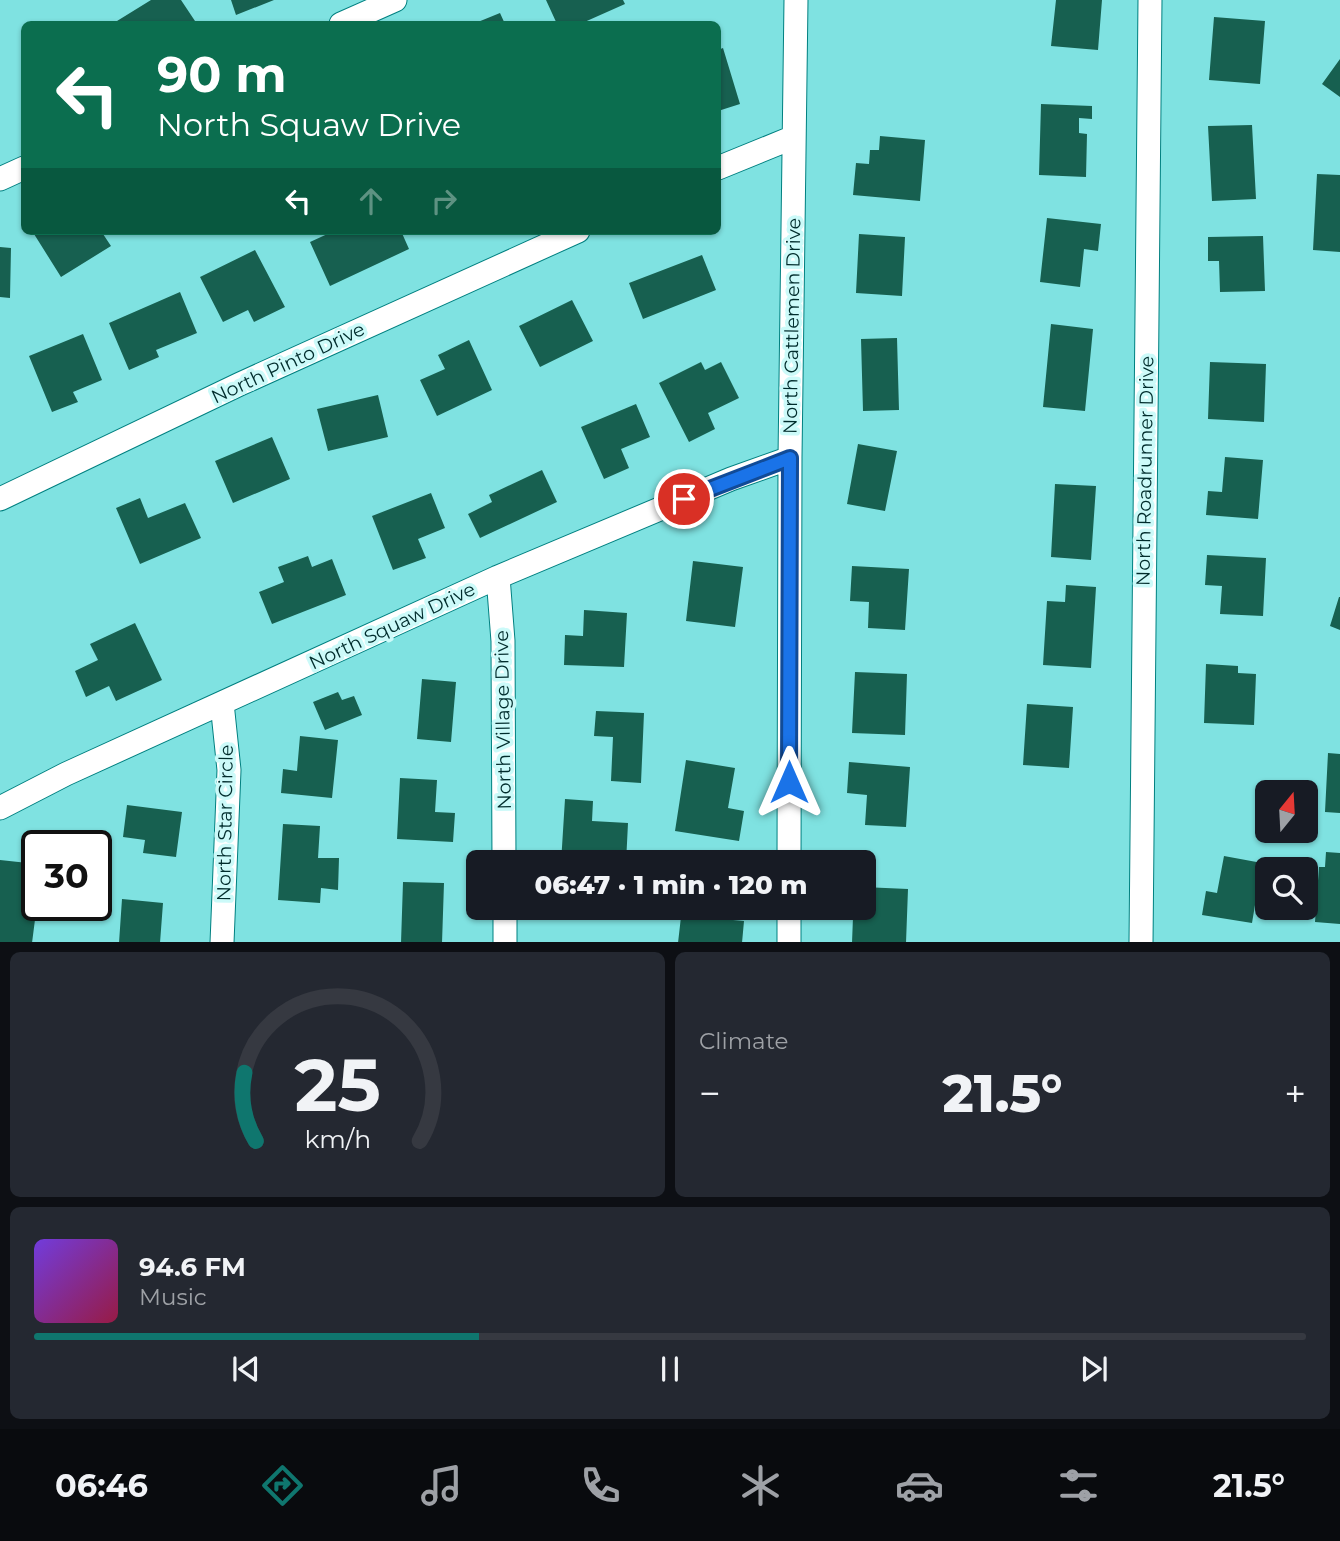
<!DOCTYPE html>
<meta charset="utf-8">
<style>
body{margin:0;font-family:Montserrat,sans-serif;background:#242831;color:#f1f3f6;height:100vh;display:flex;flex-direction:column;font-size:26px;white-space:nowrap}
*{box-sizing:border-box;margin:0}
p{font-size:23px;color:#9ea1a6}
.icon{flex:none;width:38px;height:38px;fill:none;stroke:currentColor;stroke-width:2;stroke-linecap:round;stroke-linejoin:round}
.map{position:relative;height:942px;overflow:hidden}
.details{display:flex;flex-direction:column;gap:10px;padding:10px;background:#0d0f14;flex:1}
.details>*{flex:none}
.hud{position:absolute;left:21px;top:21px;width:700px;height:214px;border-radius:10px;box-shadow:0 2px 5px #0004;background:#0b6e4f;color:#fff;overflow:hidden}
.needle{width:46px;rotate:18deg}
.buttons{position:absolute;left:1255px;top:780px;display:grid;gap:14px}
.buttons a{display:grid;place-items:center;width:63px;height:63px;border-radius:10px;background:#171b24;box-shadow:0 2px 5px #0004;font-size:35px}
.speed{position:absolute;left:21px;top:830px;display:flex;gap:14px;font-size:35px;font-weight:700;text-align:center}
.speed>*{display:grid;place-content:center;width:91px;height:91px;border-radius:50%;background:#171b24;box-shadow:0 2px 5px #0004;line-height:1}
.speed .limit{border:4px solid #111;border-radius:10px;background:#fff;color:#111}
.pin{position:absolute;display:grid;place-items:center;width:60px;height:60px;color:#fff;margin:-30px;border:4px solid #fff;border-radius:50%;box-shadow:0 2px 7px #0007}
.me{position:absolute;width:77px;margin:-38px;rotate:0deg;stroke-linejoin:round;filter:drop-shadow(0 0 5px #0008)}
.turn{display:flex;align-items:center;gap:24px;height:147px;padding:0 21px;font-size:32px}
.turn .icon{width:91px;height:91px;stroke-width:2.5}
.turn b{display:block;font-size:49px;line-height:60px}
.lanes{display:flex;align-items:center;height:66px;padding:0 21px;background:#0003;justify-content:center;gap:35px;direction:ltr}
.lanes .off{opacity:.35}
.big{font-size:52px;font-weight:800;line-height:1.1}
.details .tile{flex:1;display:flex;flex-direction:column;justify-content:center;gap:10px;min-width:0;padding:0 24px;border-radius:10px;background:#242831}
.details .dial{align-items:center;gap:0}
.dial svg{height:182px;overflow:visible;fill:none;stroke:#363941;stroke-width:7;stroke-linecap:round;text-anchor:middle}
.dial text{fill:#f1f3f6;stroke:none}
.song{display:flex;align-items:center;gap:21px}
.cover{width:84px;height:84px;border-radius:10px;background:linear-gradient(135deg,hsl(260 70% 55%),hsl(340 70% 35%))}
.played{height:7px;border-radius:4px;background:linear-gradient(90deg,#0f766e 35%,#363941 35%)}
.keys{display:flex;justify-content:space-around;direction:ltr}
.heat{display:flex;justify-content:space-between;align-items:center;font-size:38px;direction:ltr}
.details .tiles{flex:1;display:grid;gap:10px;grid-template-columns:1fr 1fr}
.tile:last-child{grid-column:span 2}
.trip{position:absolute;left:466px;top:850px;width:410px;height:70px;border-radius:10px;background:#171b24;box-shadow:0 2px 5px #0004;font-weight:800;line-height:70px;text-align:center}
.menu{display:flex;height:112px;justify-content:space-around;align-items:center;background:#090b0e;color:#9ea1a6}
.menu .icon{width:49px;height:49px}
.menu .active{color:#0f766e}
.menu b{font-size:32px;color:#f1f3f6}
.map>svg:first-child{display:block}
</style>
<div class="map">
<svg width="1340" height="943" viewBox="0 0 1340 943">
<rect width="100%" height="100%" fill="#7fe2e1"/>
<path fill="#176050" d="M151,0H181L197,24H119L117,21Z
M231,0H274L236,15Z
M546,0H623L625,4L580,24H557Z
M1056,0H1102L1098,50L1051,46Z
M500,13L505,24H473Z
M1214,17L1265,21L1260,84L1209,80Z
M723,48L740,104L718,111V50Z
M1340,59V97L1322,84Z
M1041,104L1092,106V119L1079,118V133L1087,134L1086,177L1039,175Z
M1252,125L1256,199L1212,201L1208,126Z
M880,136L925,140L920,201L853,195L856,163L869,164L870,150H879Z
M1317,174L1340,175V252L1313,250Z
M1047,218L1101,224L1098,251L1084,249L1080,287L1040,282Z
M38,231H101L111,246L61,277L34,234Z
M334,231H401L409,249L330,286L310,242Z
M859,234L905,237L902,296L856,293Z
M1263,236L1265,291L1220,292L1219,261H1208V237Z
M0,247L11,248L10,298L0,297Z
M255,250L285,307L254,322L248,310L223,322L200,277Z
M702,255L716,290L643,319L629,283Z
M180,292L197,333L156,350L159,357L129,370L109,323Z
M572,300L593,341L540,367L519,326Z
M1051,324L1093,329L1085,411L1043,407Z
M83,334L102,380L73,392L78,402L52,412L29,356Z
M897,338L899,410L863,411L861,339Z
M469,340L492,390L437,416L420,380L445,369L438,355Z
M701,362L705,370L721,362L739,398L708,413L715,429L689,442L659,383Z
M1210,362L1266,364L1264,422L1208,419Z
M378,395L388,437L328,451L317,409Z
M636,404L650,437L621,449L629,468L604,479L581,427Z
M272,437L290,479L233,503L215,461Z
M858,444L897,451L885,511L847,504Z
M1225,457L1263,460L1258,519L1206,515L1208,491L1222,492Z
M542,470L557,502L480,538L468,514L492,502L489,495Z
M1055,484L1096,486L1091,560L1051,557Z
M431,493L445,528L418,539L426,558L393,570L372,516Z
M140,498L148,518L185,503L201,538L140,564L116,508Z
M1207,555L1266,558L1263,616L1220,614L1222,586L1205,585Z
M308,556L312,567L332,559L346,595L272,624L259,592L284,582L278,567Z
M693,561L743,567L735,627L686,621Z
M852,566L909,569L905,630L868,628L869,602L850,601Z
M1066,585L1096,587L1091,668L1043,665L1047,601L1065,602Z
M1339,597H1340V630L1330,626Z
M584,610L627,613L624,667L564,665L565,635L583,636Z
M135,623L162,680L116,701L109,686L86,697L75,671L98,660L90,644Z
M1206,664L1238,666V673L1256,674L1254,725L1204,723Z
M855,672L907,674L905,735L852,733Z
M422,679L456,682L451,742L417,739Z
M338,692L342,700L354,696L362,715L325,730L313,702Z
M1027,704L1073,707L1069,768L1023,765Z
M596,711L644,713L641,783L611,781L613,737L594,736Z
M300,736L338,740L332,798L281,793L283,769L297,771Z
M1328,753L1340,754V813L1325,812Z
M686,760L735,768L728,808L744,811L739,841L675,831Z
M849,762L910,767L906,827L865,825L867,795L847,793Z
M400,778L437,780L435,812L455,813L453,842L397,839Z
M565,799L593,801L592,821L628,823L626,863H561Z
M127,805L182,812L176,857L143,853L145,840L123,837Z
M283,824L320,826L318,858H339L338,890L321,888L320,903L278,900Z
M1326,852L1340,853V924L1315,922L1319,867H1325Z
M1224,856L1262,863L1252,923L1202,915L1206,891L1217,893Z
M0,860L37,864V904L32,943H0Z
M403,882L444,883L442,943H401Z
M863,887L908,889L906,943H852L853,917L846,916L847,908H863Z
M122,899L163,903L160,943H119Z
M682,908H723L722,919L744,921L742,943H678Z"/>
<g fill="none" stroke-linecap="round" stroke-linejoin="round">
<g stroke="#008080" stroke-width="25">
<path id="street" d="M341,24L395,0
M718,168L794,137
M0,179L24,168
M0,499L240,384L578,231
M498,577L503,641L504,863
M0,808L66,774L498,577L731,479L790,458
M789,863L790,458L796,0
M505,908V943
M222,943L229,770L222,703
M789,943V908
M1141,943L1150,0"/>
</g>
<use href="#street" stroke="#fff" stroke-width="23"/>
</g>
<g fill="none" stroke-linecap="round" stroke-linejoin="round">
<g stroke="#114b97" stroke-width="18">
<path id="route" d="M684,499L790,458L789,782"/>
</g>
<use href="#route" stroke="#1a73e8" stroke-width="12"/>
</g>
<g text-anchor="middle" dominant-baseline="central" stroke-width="7" stroke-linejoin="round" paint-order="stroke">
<g font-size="19" fill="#002c2c" stroke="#ccfaf9">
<text transform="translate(792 326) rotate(-89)">North Cattlemen Drive</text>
<text transform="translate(288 363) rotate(-25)">North Pinto Drive</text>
<text transform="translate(1145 471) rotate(-89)">North Roadrunner Drive</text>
<text transform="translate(392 626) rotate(-25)">North Squaw Drive</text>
<text transform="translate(503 720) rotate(-91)">North Village Drive</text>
<text transform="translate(225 823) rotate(-89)">North Star Circle</text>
</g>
</g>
</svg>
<div class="buttons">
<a><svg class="needle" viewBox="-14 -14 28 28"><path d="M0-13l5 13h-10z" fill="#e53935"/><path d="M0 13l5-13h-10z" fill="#9ea1a6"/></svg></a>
<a><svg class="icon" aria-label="search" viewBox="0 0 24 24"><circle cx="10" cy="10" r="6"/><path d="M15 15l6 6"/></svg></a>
</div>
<div class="speed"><div class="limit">30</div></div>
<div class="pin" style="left:684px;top:499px;background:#d93025"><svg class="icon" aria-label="arrive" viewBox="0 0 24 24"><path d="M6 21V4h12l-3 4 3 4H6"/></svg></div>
<svg class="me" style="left:789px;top:782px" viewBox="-20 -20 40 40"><path d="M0-17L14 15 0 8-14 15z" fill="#1a73e8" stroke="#fff" stroke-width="4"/></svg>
<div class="trip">06:47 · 1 min · 120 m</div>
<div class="hud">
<div class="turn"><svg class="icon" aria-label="left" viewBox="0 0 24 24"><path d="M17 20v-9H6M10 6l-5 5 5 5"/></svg><div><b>90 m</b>North Squaw Drive</div></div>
<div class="lanes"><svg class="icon" aria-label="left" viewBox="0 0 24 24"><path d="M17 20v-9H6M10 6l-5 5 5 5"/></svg><svg class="icon off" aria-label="ahead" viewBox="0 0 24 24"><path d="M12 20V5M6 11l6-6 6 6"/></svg><svg class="icon off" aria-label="right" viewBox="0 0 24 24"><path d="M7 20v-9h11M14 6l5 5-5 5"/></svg></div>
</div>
</div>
<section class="details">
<div class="tiles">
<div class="tile dial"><svg viewBox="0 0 100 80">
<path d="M14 69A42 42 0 1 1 86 69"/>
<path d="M14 69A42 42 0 0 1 9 39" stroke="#0f766e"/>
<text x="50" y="56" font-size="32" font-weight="700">25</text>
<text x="50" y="72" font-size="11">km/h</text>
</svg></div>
<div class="tile"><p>Climate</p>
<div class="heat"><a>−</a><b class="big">21.5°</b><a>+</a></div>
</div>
<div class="tile">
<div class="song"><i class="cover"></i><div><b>94.6 FM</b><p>Music</p></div></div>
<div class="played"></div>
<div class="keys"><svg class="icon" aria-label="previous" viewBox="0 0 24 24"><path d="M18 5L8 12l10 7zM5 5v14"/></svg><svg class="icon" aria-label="pause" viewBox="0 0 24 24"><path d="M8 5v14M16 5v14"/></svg><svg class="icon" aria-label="next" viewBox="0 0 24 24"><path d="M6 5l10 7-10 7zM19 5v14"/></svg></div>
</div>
</div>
</section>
<nav class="menu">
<b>06:46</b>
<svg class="icon active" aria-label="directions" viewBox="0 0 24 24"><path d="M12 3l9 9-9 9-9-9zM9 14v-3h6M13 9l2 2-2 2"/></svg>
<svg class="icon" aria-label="music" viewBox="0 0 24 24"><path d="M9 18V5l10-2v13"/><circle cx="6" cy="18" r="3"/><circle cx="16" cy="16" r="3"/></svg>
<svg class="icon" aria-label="phone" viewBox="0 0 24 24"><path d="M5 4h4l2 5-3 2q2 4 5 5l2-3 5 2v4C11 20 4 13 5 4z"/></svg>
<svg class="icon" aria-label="climate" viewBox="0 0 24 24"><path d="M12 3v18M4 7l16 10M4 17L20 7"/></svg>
<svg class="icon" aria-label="car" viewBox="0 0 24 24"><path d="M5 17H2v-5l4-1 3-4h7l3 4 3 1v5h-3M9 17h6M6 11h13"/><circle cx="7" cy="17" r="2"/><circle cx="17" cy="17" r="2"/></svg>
<svg class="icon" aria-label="filters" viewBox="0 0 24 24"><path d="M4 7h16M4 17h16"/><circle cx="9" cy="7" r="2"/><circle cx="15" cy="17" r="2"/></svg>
<b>21.5°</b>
</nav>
